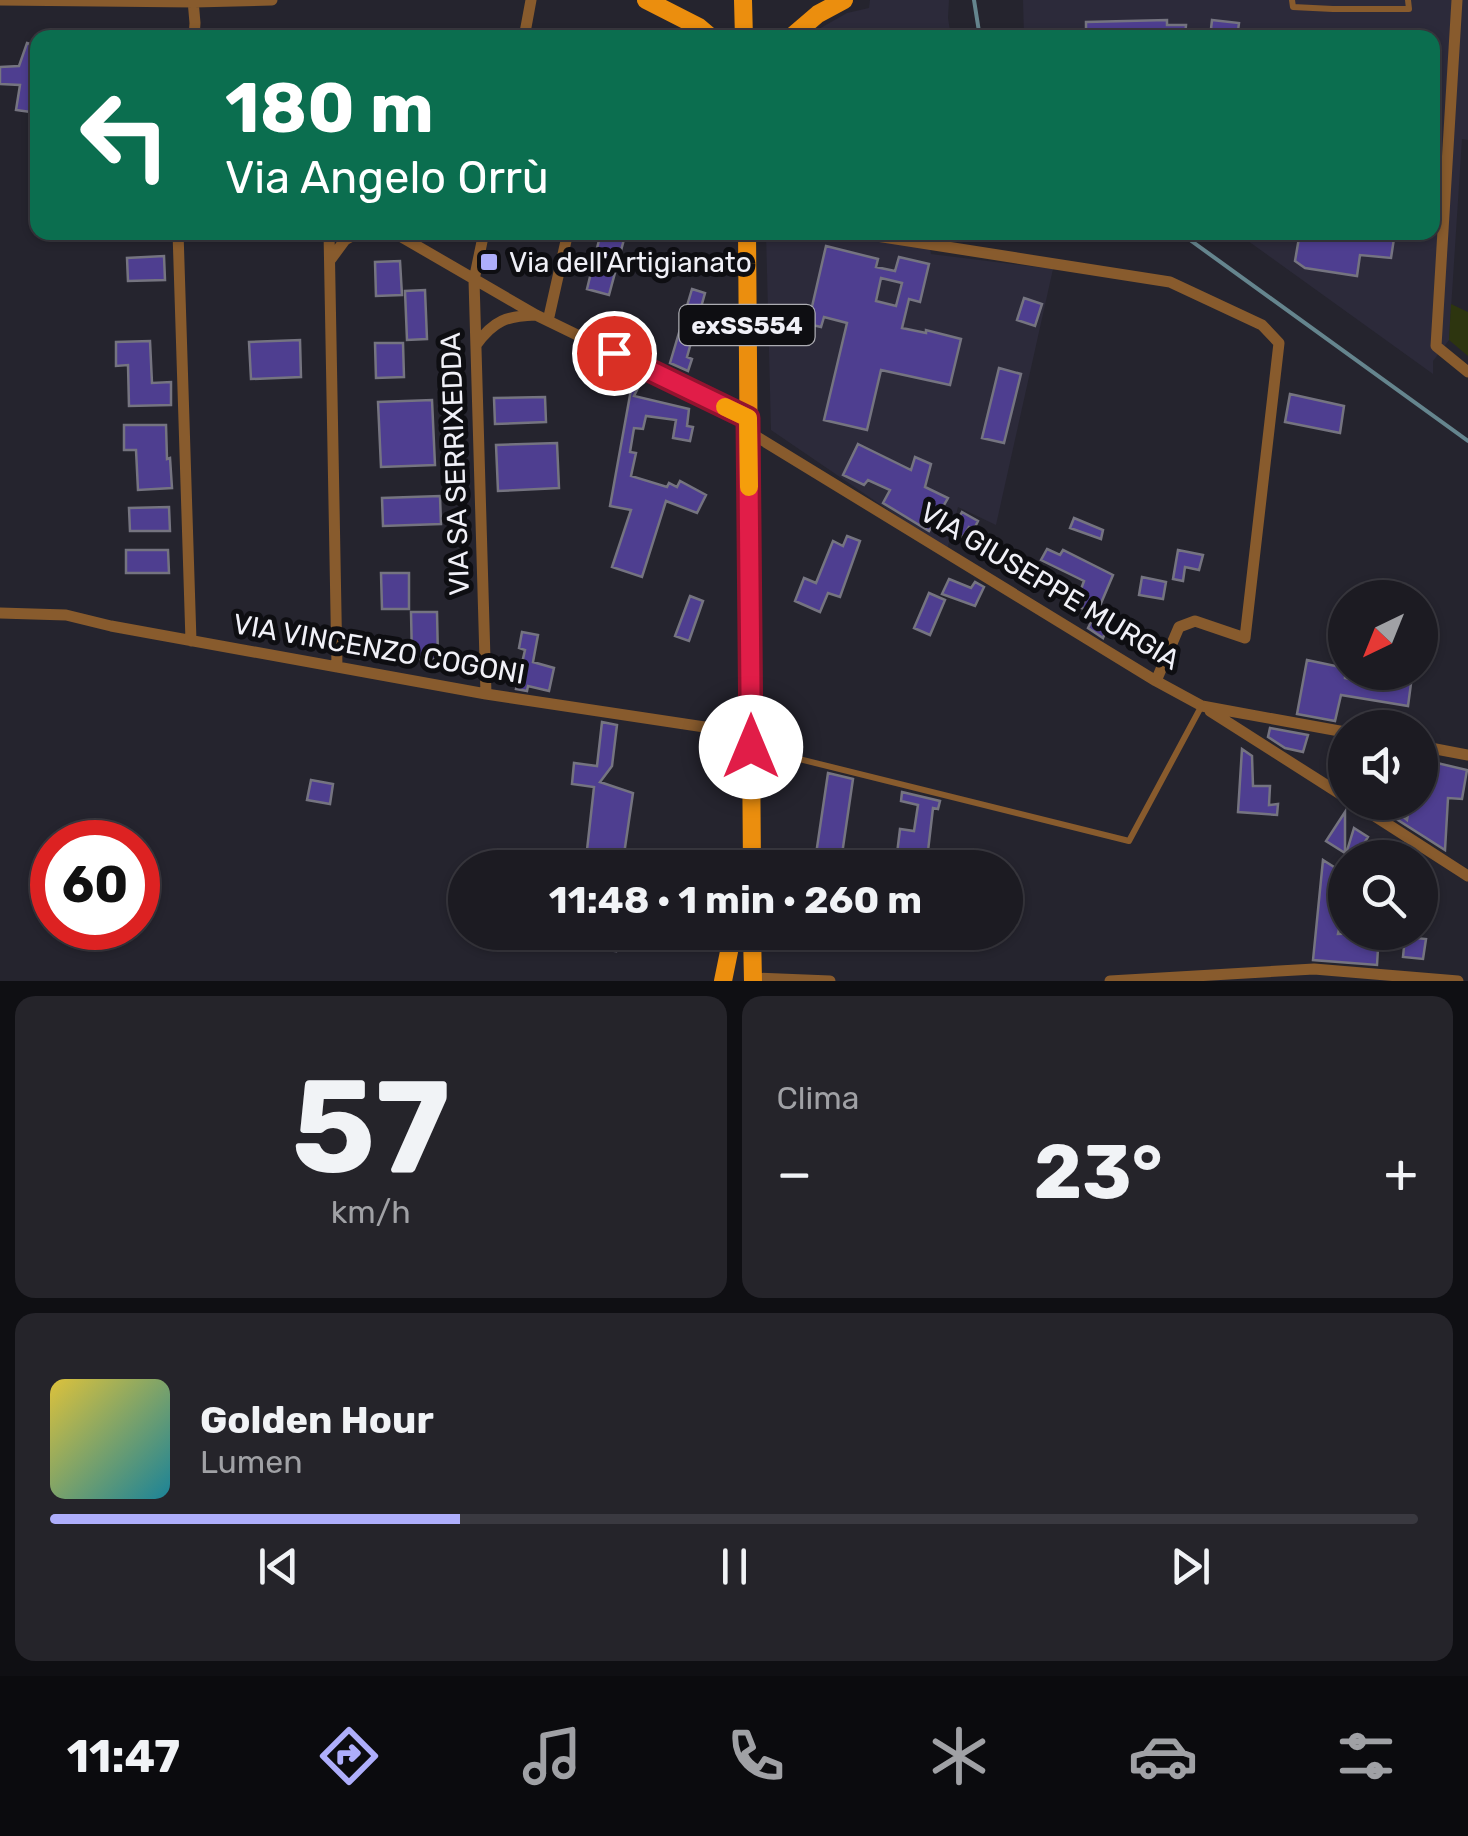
<!DOCTYPE html>
<html lang="it">
<meta charset="utf-8">
<style>
body{margin:0;font-family:Rubik,sans-serif;background:#25242a;color:#f1f3f6;height:100vh;display:flex;flex-direction:column;font-size:38px;white-space:nowrap}
*{box-sizing:border-box;margin:0}
p{font-size:32px;color:#a0a1a5}
.icon{flex:none;width:55px;height:55px;fill:none;stroke:currentColor;stroke-width:2;stroke-linecap:round;stroke-linejoin:round}
.map{position:relative;height:981px;overflow:hidden}
.details{display:flex;flex-direction:column;gap:15px;padding:15px;background:#0f0f13;flex:1}
.details>*{flex:none}
.banner{position:absolute;left:30px;top:30px;width:1410px;height:210px;border-radius:20px;box-shadow:0 2px 8px #0004,0 0 0 2px #3a3940;background:#0b6e4f;color:#fff;overflow:hidden}
.needle{width:65px;rotate:223deg}
.buttons{position:absolute;left:1328px;top:580px;display:grid;gap:20px}
.buttons a{display:grid;place-items:center;width:110px;height:110px;border-radius:50%;background:#1c1b22;box-shadow:0 2px 8px #0004,0 0 0 2px #3a3940;font-size:50px}
.speed{position:absolute;left:30px;top:820px;display:flex;gap:20px;font-size:50px;font-weight:700;text-align:center}
.speed>*{display:grid;place-content:center;width:130px;height:130px;border-radius:50%;background:#1c1b22;box-shadow:0 2px 8px #0004,0 0 0 2px #3a3940;line-height:1}
.speed .limit{border:15px solid #d22;background:#fff;color:#111}
.pin{position:absolute;display:grid;place-items:center;width:85px;height:85px;color:#fff;margin:-42px;border:5px solid #fff;border-radius:50%;box-shadow:0 2px 10px #0007}
.me{position:absolute;width:110px;margin:-55px;rotate:0deg;stroke-linejoin:round;filter:drop-shadow(0 0 8px #0008)}
.turn{display:flex;align-items:center;gap:35px;height:210px;padding:0 30px;font-size:45px}
.turn .icon{width:130px;height:130px;stroke-width:2.5}
.turn b{display:block;font-size:70px;line-height:85px}
.big{font-size:75px;font-weight:700;line-height:1.1}
.details .card{flex:1;display:flex;flex-direction:column;justify-content:center;gap:15px;min-width:0;padding:0 35px;border-radius:20px;background:#25242a}
.details .dial{align-items:center;gap:0}
.dial b{font-size:130px;line-height:1}
.song{display:flex;align-items:center;gap:30px}
.cover{width:120px;height:120px;border-radius:15px;background:linear-gradient(135deg,hsl(50 70% 55%),hsl(190 70% 35%))}
.played{height:10px;border-radius:5px;background:linear-gradient(90deg,#aeaefb 30%,#3a3940 30%)}
.keys{display:flex;justify-content:space-around;direction:ltr}
.heat{display:flex;justify-content:space-between;align-items:center;font-size:55px;direction:ltr}
.details .tiles{flex:1;display:grid;gap:15px;grid-template-columns:1fr 1fr}
.card:last-child{grid-column:span 2}
.trip{position:absolute;left:448px;top:850px;width:575px;height:100px;border-radius:50px;background:#1c1b22;box-shadow:0 2px 8px #0004,0 0 0 2px #3a3940;font-weight:700;line-height:100px;text-align:center}
.tabs{display:flex;height:160px;justify-content:space-around;align-items:center;background:#0b0b0e;color:#a0a1a5}
.tabs .icon{width:70px;height:70px}
.tabs .on{color:#aeaefb}
.tabs b{font-size:45px;color:#f1f3f6}
.map>svg:first-child{display:block}
</style>
<div class="map">
<svg width="1468" height="981" viewBox="0 0 1468 981">
<rect width="100%" height="100%" fill="#25242e"/>
<path fill="#2c2a3a" d="M870,0H949L948,18L951,37H808L817,30L847,13L869,8Z
M1023,0H1468V140L1462,139L1449,340L1433,361V374L1237,233L1432,232V38L1024,37Z
M766,233H928L931,254L1053,269L996,525L958,507L947,550L771,430Z"/>
<path fill="#2d350f" d="M1451,304L1468,312V356L1449,340Z"/>
<g fill="none" stroke-linecap="round" stroke-linejoin="round">
<path stroke="#65858e" stroke-width="4" d="M974,0L980,38
M1179,232L1468,441"/>
</g>
<path fill="#4e3e90" stroke="#757480" stroke-width="2.5" fill-rule="evenodd" d="M1167,20V25H1186L1185,38H1086V22Z
M1212,20L1239,23L1237,38H1210Z
M27,43L38,47V113L16,110L20,85L0,84V67L19,66Z
M601,232H626L609,295L587,289Z
M1300,232H1395L1391,258L1360,255L1357,276L1305,268L1295,261Z
M826,246L878,259L876,267L895,271L899,257L929,264L920,302L909,299L902,328L926,333V330L961,339L950,385L881,370L867,430L824,420L847,323L824,317L821,327L808,324ZM881,278L902,283L896,306L876,301Z
M164,256L165,280L128,281L127,258Z
M400,261L402,295L376,296L375,262Z
M692,289L705,293L687,357L692,359L688,371L670,363Z
M425,290L427,339L407,340L405,291Z
M1024,298L1042,304L1035,326L1017,320Z
M300,340L301,377L251,379L249,342Z
M150,341L152,383L171,382V405L129,406L128,365L116,366V342Z
M375,343H403L404,377L376,378Z
M999,368L1021,374L1004,443L982,438Z
M634,373L643,378L634,396L689,409L687,426L693,427L690,441L673,438L676,420L646,416L643,429L634,428L630,452L636,453L631,476L667,487L669,483L677,487L680,481L706,495L697,513L666,501L642,577L612,567L631,510L610,506Z
M1290,394L1344,406L1340,433L1285,422Z
M545,397L546,422L495,424L494,398Z
M432,400L435,465L381,467L378,402Z
M124,425H166L167,459L170,458L172,488L138,490L136,450H124Z
M557,443L559,488L498,491L496,445Z
M858,444L911,470L915,457L931,464L925,487L948,498L929,531L883,503L890,490L868,480L864,485L843,475Z
M440,496L441,524L383,526L382,498Z
M169,507L170,531H130L129,508Z
M962,512L978,521L974,529L969,527L963,537L952,531Z
M1074,518L1103,530L1101,539L1070,528Z
M847,536L860,541L840,597L828,593L820,612L795,601L804,578L816,583L833,541L843,546Z
M1047,549L1060,555L1063,550L1113,575L1099,608L1112,615L1103,638L1088,628L1096,612L1081,608L1085,600L1078,597L1084,581L1041,560Z
M126,550H168L169,573H126Z
M1178,550L1203,555L1199,570L1185,567L1183,581L1173,579Z
M381,573H409V609H382Z
M1142,577L1166,582L1163,599L1139,595Z
M949,579L971,588L975,582L984,587L975,606L942,594Z
M929,593L945,600L930,635L914,628Z
M690,596L703,601L689,641L675,636Z
M411,612H437L438,659H412Z
M522,632L538,635L533,662L554,668L549,691L528,686L527,691L516,689L525,650L519,648Z
M1307,660L1345,668V678L1366,683L1368,672H1394L1412,676L1408,706L1341,695L1335,721L1297,714Z
M602,722L617,725L612,766L600,782L633,793L622,868H585L594,787L572,784L574,763L597,766Z
M1270,728L1308,735L1303,752L1285,748L1268,737Z
M1242,749L1252,756L1253,786H1270L1269,805L1278,804L1277,815L1238,812Z
M1420,759L1467,770L1462,799L1448,798L1445,850L1398,820L1401,815L1407,820L1410,802H1420Z
M828,773L853,779L840,868H814Z
M311,780L333,784L330,804L307,800Z
M902,792L940,801L938,809L933,808L926,868H910V864L896,862L900,829L914,831L918,805L901,801Z
M1345,812V853L1326,841Z
M1354,828L1368,837L1355,858H1351L1346,854Z
M1323,860L1345,874V900L1338,934L1379,932L1377,965L1313,960Z
M578,932H618L616,951L576,946Z
M1405,937L1426,939L1423,959L1403,957Z"/>
<g fill="none" stroke-linecap="round" stroke-linejoin="round">
<path stroke="#885b2d" stroke-width="6" d="M1292,0L1293,7L1333,9H1409L1408,0
M755,748L1129,841L1201,707"/>
<path stroke="#885b2d" stroke-width="11" d="M0,0L194,2L272,0
M193,0L195,23L194,38
M1457,0L1436,346L1468,372
M524,38L531,0
M178,232L191,641
M329,232L337,667
M393,232L536,315L748,418
M484,232L474,280L486,694
M851,232L1170,282L1262,325L1279,343L1245,638L1195,621L1179,627L1156,681
M331,259L345,240L359,232
M548,321L568,232
M476,345C494,320 507,316 536,315
M749,432L1156,681L1202,706L1345,732
M0,613L66,615L111,626L486,694L751,734
M1210,711L1345,797
M1420,746L1468,755
M1353,802L1468,876
M753,978L830,981
M1110,981L1314,969L1458,981"/>
<path stroke="#eb8e0e" stroke-width="18" d="M646,0L699,27L712,38
M743,0L744,38
M790,38L818,14L844,0
M747,232L752,868
M752,932L753,981
M723,981L733,932"/>
</g>
<g fill="none" stroke-linecap="round" stroke-linejoin="round">
<g stroke="#92132f" stroke-width="25">
<path id="route" d="M614,353L748,418L751,747"/>
</g>
<use href="#route" stroke="#e11d48" stroke-width="18"/>
<path stroke="#f59e0b" stroke-width="18" d="M725,407L748,418L749,487"/>
</g>
<rect fill="#aeaefb" stroke="#0e0e12" stroke-width="4" x="479" y="252" width="20" height="20" rx="5"/>
<g text-anchor="middle" dominant-baseline="central" stroke-width="10" stroke-linejoin="round" paint-order="stroke">
<rect fill="#0e0e12" stroke="#acacb2" stroke-width="2.5" x="679.5" y="305" width="135" height="40" rx="8"/>
<g font-size="25" font-weight="bold" fill="#f0f0f7">
<text x="747" y="325">exSS554</text>
</g>
<g font-size="28" fill="#f0f0f7" stroke="#0e0e12" text-anchor="start">
<text x="509" y="262">Via dell'Artigianato</text>
</g>
<g font-size="28" fill="#f0f0f7" stroke="#0e0e12">
<text transform="translate(455 464) rotate(-92)">VIA SA SERRIXEDDA</text>
<text transform="translate(1050 586) rotate(31)">VIA GIUSEPPE MURGIA</text>
<text transform="translate(379 649) rotate(10)">VIA VINCENZO COGONI</text>
</g>
</g>
</svg>
<div class="buttons">
<a><svg class="needle" viewBox="-14 -14 28 28"><path d="M0-13l5 13h-10z" fill="#e53935"/><path d="M0 13l5-13h-10z" fill="#a0a1a5"/></svg></a>
<a><svg class="icon" aria-label="sound" viewBox="0 0 24 24"><path d="M4 9h4l5-4v14l-5-4H4zM17 9q2 3 0 6"/></svg></a>
<a><svg class="icon" aria-label="search" viewBox="0 0 24 24"><circle cx="10" cy="10" r="6"/><path d="M15 15l6 6"/></svg></a>
</div>
<div class="speed"><div class="limit">60</div></div>
<div class="pin" style="left:614px;top:353px;background:#d93025"><svg class="icon" aria-label="arrive" viewBox="0 0 24 24"><path d="M6 21V4h12l-3 4 3 4H6"/></svg></div>
<svg class="me" style="left:751px;top:747px" viewBox="-20 -20 40 40"><circle r="19" fill="#fff"/><path d="M0-13L10 11 0 6-10 11z" fill="#e11d48"/></svg>
<div class="trip">11:48 · 1 min · 260 m</div>
<div class="banner">
<div class="turn"><svg class="icon" aria-label="left" viewBox="0 0 24 24"><path d="M17 20v-9H6M10 6l-5 5 5 5"/></svg><div><b>180 m</b>Via Angelo Orrù</div></div>
</div>
</div>
<section class="details">
<div class="tiles">
<div class="card dial"><b>57</b><p>km/h</p></div>
<div class="card"><p>Clima</p>
<div class="heat"><a>−</a><b class="big">23°</b><a>+</a></div>
</div>
<div class="card">
<div class="song"><i class="cover"></i><div><b>Golden Hour</b><p>Lumen</p></div></div>
<div class="played"></div>
<div class="keys"><svg class="icon" aria-label="previous" viewBox="0 0 24 24"><path d="M18 5L8 12l10 7zM5 5v14"/></svg><svg class="icon" aria-label="pause" viewBox="0 0 24 24"><path d="M8 5v14M16 5v14"/></svg><svg class="icon" aria-label="next" viewBox="0 0 24 24"><path d="M6 5l10 7-10 7zM19 5v14"/></svg></div>
</div>
</div>
</section>
<nav class="tabs">
<b>11:47</b>
<svg class="icon on" aria-label="directions" viewBox="0 0 24 24"><path d="M12 3l9 9-9 9-9-9zM9 14v-3h6M13 9l2 2-2 2"/></svg>
<svg class="icon" aria-label="music" viewBox="0 0 24 24"><path d="M9 18V5l10-2v13"/><circle cx="6" cy="18" r="3"/><circle cx="16" cy="16" r="3"/></svg>
<svg class="icon" aria-label="phone" viewBox="0 0 24 24"><path d="M5 4h4l2 5-3 2q2 4 5 5l2-3 5 2v4C11 20 4 13 5 4z"/></svg>
<svg class="icon" aria-label="climate" viewBox="0 0 24 24"><path d="M12 3v18M4 7l16 10M4 17L20 7"/></svg>
<svg class="icon" aria-label="car" viewBox="0 0 24 24"><path d="M5 17H2v-5l4-1 3-4h7l3 4 3 1v5h-3M9 17h6M6 11h13"/><circle cx="7" cy="17" r="2"/><circle cx="17" cy="17" r="2"/></svg>
<svg class="icon" aria-label="filters" viewBox="0 0 24 24"><path d="M4 7h16M4 17h16"/><circle cx="9" cy="7" r="2"/><circle cx="15" cy="17" r="2"/></svg>
</nav>
